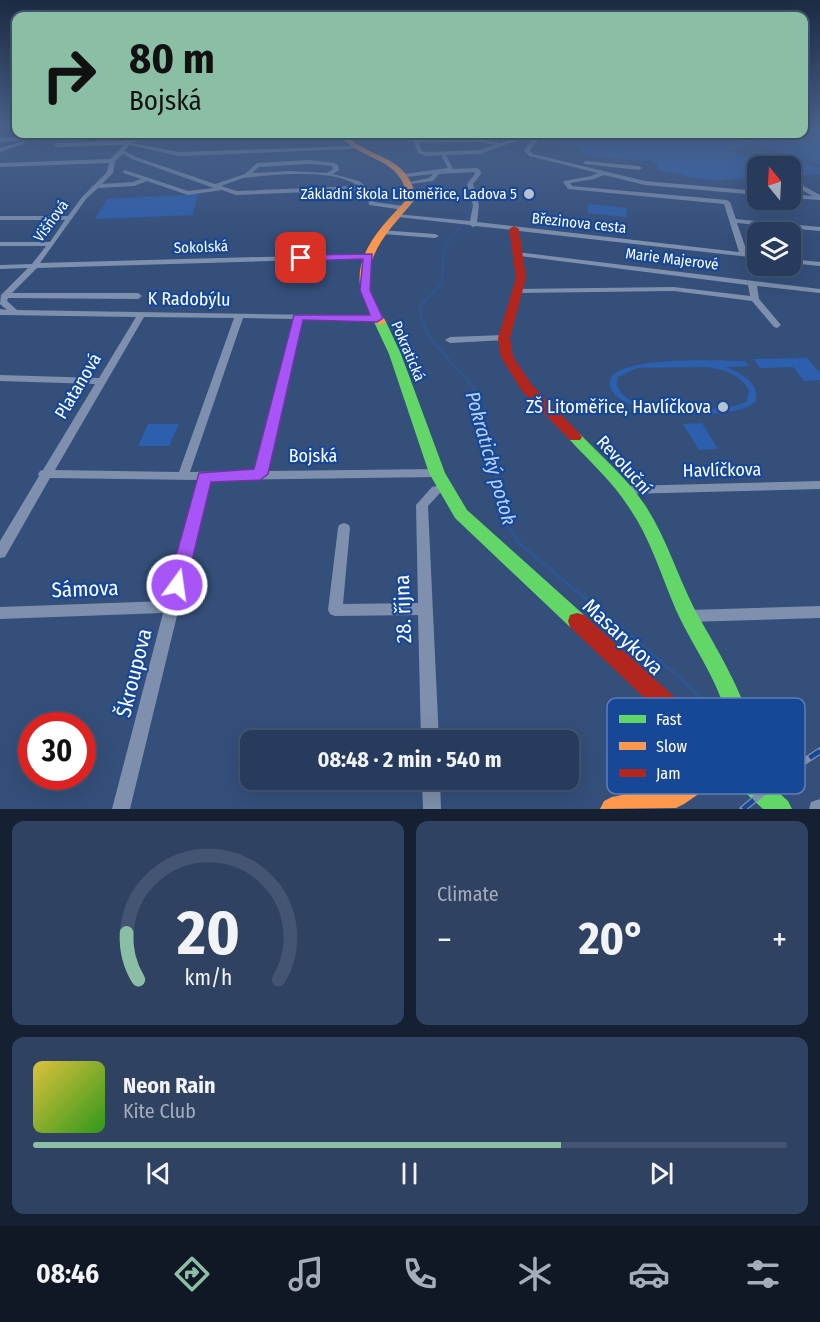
<!DOCTYPE html>
<meta charset="utf-8">
<style>
body{margin:0;font-family:"Fira Sans Condensed",sans-serif;background:#2f4262;color:#f1f3f6;height:100vh;display:flex;flex-direction:column;font-size:22px;white-space:nowrap}
*{box-sizing:border-box;margin:0}
p{font-size:20px;color:#a4adbb}
.icon{flex:none;width:33px;height:33px;fill:none;stroke:currentColor;stroke-width:2;stroke-linecap:round;stroke-linejoin:round}
.map{position:relative;height:809px;overflow:hidden}
.sheet{display:flex;flex-direction:column;gap:12px;padding:12px;background:#152033;flex:1}
.sheet>*{flex:none}
.top-card{position:absolute;left:12px;top:12px;width:796px;height:126px;border-radius:12px;box-shadow:0 6px 24px #0002,0 0 0 2px #435572;background:#8abfa5;color:#111;overflow:hidden}
.needle{width:39px;rotate:342deg}
.controls{position:absolute;left:747px;top:156px;display:grid;gap:12px}
.controls a{display:grid;place-items:center;width:54px;height:54px;border-radius:12px;background:#273b5c;box-shadow:0 6px 24px #0002,0 0 0 2px #435572;font-size:30px}
.speed{position:absolute;left:18px;top:712px;display:flex;gap:12px;font-size:30px;font-weight:700;text-align:center}
.speed>*{display:grid;place-content:center;width:78px;height:78px;border-radius:50%;background:#273b5c;box-shadow:0 6px 24px #0002,0 0 0 2px #435572;line-height:1}
.speed .limit{border:9px solid #d22;background:#fff;color:#111}
.pin{position:absolute;display:grid;place-items:center;width:51px;height:51px;color:#fff;margin:-26px;border-radius:12px;box-shadow:0 3px 9px #0006}
.me{position:absolute;width:66px;margin:-33px;rotate:14deg;stroke-linejoin:round;filter:drop-shadow(0 0 4px #0008)}
.turn{display:flex;align-items:center;gap:21px;height:126px;padding:0 18px;font-size:27px}
.turn .icon{width:78px;height:78px;stroke-width:2.5}
.turn b{display:block;font-size:42px;line-height:51px}
.big{font-size:45px;font-weight:700;line-height:1.1}
.sheet .card{flex:1;display:flex;flex-direction:column;justify-content:center;gap:9px;min-width:0;padding:0 21px;border-radius:12px;background:#2f4262}
.sheet .dial{align-items:center;gap:0}
.dial svg{height:156px;overflow:visible;fill:none;stroke:#435572;stroke-width:7;stroke-linecap:round;text-anchor:middle}
.dial text{fill:#f1f3f6;stroke:none}
.song{display:flex;align-items:center;gap:18px}
.cover{width:72px;height:72px;border-radius:9px;background:linear-gradient(135deg,hsl(50 70% 55%),hsl(110 70% 35%))}
.played{height:6px;border-radius:3px;background:linear-gradient(90deg,#8abfa5 70%,#435572 70%)}
.keys{display:flex;justify-content:space-around;direction:ltr}
.heat{display:flex;justify-content:space-between;align-items:center;font-size:33px;direction:ltr}
.sheet .tiles{flex:1;display:grid;gap:12px;grid-template-columns:1fr 1fr}
.card:last-child{grid-column:span 2}
.trip{position:absolute;left:240px;top:730px;width:339px;height:60px;border-radius:12px;background:#273b5c;box-shadow:0 6px 24px #0002,0 0 0 2px #435572;font-weight:700;line-height:60px;text-align:center}
.menu{display:flex;height:96px;justify-content:space-around;align-items:center;background:#101825;color:#a4adbb}
.menu .icon{width:42px;height:42px}
.menu .on{color:#8abfa5}
.menu b{font-size:27px;color:#f1f3f6}
.map>svg:first-child{display:block}
</style>
<div class="map">
<svg width="820" height="809" viewBox="0 0 820 809">
<rect width="100%" height="100%" fill="#344f7a"/>
<path fill="#2c5fad" fill-rule="evenodd" d="M804,127H820V164L735,139L738,134H804Z
M570,134C630,134 694,127 752,147L726,150L763,162H800L820,168V174L791,176L790,166H758L757,178L714,180L683,176L686,175L658,170V165L652,161L593,157L581,152L579,148L556,143Z
M199,194L192,215L95,219L107,199Z
M589,204L627,208L626,217L587,213Z
M807,358L820,373V380L804,381L793,367L760,368L753,359Z
M745,361L749,366L726,367C740,373 759,381 756,401C740,421 625,420 611,389C595,353 725,361 745,361ZM703,367C720,368 740,373 749,390L747,401C732,412 664,412 645,407C633,403 621,397 617,385L618,377L637,368Z
M702,423L718,449L699,450L683,424Z
M148,424H179L169,446H138Z"/>
<g fill="none" stroke-linecap="round" stroke-linejoin="round">
<path stroke="#30548c" stroke-width="1.5" d="M472,204L467,184L471,178V167L504,147L529,138"/>
<path stroke="#30548c" stroke-width="2" d="M424,303L442,282L444,248L473,209L471,202"/>
<path stroke="#30548c" stroke-width="3" d="M425,301L420,307C420,341 457,363 474,389C481,399 482,418 485,430"/>
<path stroke="#30548c" stroke-width="4" d="M485,429L507,525L520,544L582,596"/>
<path stroke="#30548c" stroke-width="4.5" d="M580,594L681,679L723,719"/>
<path fill="#7e90ad" fill-rule="evenodd" d="M50,134H58L42,139L0,142V138Z
M128,134H133L131,139L140,135L163,134L161,136L141,138L132,143L179,152L354,146L355,147L352,149L179,156L129,145L125,151L136,157L215,184L245,174L257,163L309,160L335,163L338,165L339,170L333,174L359,181L372,191L374,202L404,206L407,208L404,210L369,205L367,193L360,190L236,195L222,190L188,195L147,181L134,186L98,188L86,199L40,263L368,254L372,256L368,258L37,268L12,293H138L142,296L138,299L8,298L7,301L17,310L380,316L381,318L377,321L302,319L267,471L437,469L441,470L443,473L441,476L437,477L210,480L130,809H112L163,613L0,619V607L166,601L198,480L50,478L5,557L0,558V541L39,476L38,474L40,471L43,470L95,384L0,381V375L99,378L136,317L0,315V309L7,310L0,304L1,295L28,268L0,269V265L32,264L46,246H0V242H50L65,220H0V216H68L82,197L107,172L109,163L0,167V163L110,159L124,145L57,147L54,145L57,143L125,141ZM123,154L132,159L214,188L188,191L125,170L123,171V173L141,179L133,182L102,184L113,173L115,161ZM309,164L332,166L333,169L327,173L289,171L252,173L259,167ZM272,175C296,174 337,171 358,186L237,191L221,186L243,178ZM144,317L234,318L179,472L55,470ZM243,318L293,319L255,471L190,472Z
M400,134H405L417,139L478,138L500,143L527,134H533L539,139L530,150L533,154L645,181L758,191V195L645,185L604,175L594,179L570,183L572,186L727,200L730,202L736,219L820,227V231L737,223L747,252L758,254V258L476,226L473,227L470,225L398,217L395,215L396,214L470,221L473,205L467,184L475,174L474,172L439,174L433,181L410,184V182L429,178L433,174L406,177L404,176V174L448,168L441,155L427,156L418,153L414,142ZM530,136L533,139L524,150L529,156L598,173L591,176L564,181L563,182L568,189L724,204L739,252L477,222L479,205L473,184L481,174L480,170L477,168L453,169L446,155L480,154ZM478,142L494,145L479,150L427,152L422,151L419,143Z
M732,134H737L732,140H728Z
M21,142L26,143L0,152V148Z
M586,161L639,166L642,168L639,170L584,164L583,163Z
M790,184L802,185L820,195V200L790,198V194L812,196L799,188H790Z
M380,230L435,234L439,236L435,238L383,234L379,232Z
M517,252L820,289V293L757,286L759,299L781,325L777,328L774,327L752,301L674,291L517,293H514V289L674,287L750,296L748,285L520,256L516,254Z
M790,259L820,262V266L790,263Z
M504,335L509,338L507,340L450,343L445,340L450,337Z
M820,481V489L625,494L621,493L619,490L621,487L625,486Z
M444,484L448,485L450,488L448,491L440,493L428,506L439,741H421L418,615L335,616L330,614L328,610L338,528L339,525L344,523L349,525L350,528L343,604L418,603L416,505L432,487Z
M820,606V618L688,622L683,620L681,616L683,612L688,610Z
M422,780H440L441,809H423Z
M820,799V809H809L811,802Z"/>
<path fill="#63d668" fill-rule="evenodd" d="M380,319L386,322L401,354L445,473L467,510L584,615L586,621L584,627L577,629L570,627L455,518L429,473L389,354L374,322Z
M575,432L580,434C602,457 627,478 645,505C666,537 677,574 694,608C707,634 777,740 745,762L788,801L792,809H763L698,749L695,741L698,733L706,730L714,733L729,747L731,745C730,695 696,654 676,610C661,575 650,537 628,506C612,481 590,462 570,440L568,437Z"/>
<path fill="#ff974d" fill-rule="evenodd" d="M338,134H344C372,161 407,153 416,198C395,225 361,253 371,292C374,303 381,312 386,322L380,325C373,323 370,314 367,307C344,262 379,229 408,198C400,155 363,163 338,134Z
M736,744L744,747L747,755L744,763L684,804L676,808L600,809L604,801L612,797L671,785Z"/>
<path fill="#b3261e" fill-rule="evenodd" d="M514,226L519,229L526,278L510,338L513,357L532,385L580,434L582,437L580,440H570L522,391L501,357L498,338L516,278L509,229Z
M577,613L584,615L714,733L717,741L714,749L706,752L698,749L570,627L568,621L570,615Z"/>
<g stroke="#7e90ab" stroke-width="7">
<path id="rail" d="M743,809L785,774L820,751"/>
</g>
<use href="#rail" stroke="#174897" stroke-width="4.5" stroke-dasharray="14" stroke-linecap="butt"/>
</g>
<linearGradient id="sky" x2="0" y2="1"><stop stop-color="#1d2b43"/><stop offset="0.53" stop-color="#4a638d"/><stop offset="1" stop-color="#4a638d" stop-opacity="0"/></linearGradient>
<rect width="820" height="240" fill="url(#sky)"/>
<path fill="#a855f7" stroke="#6d37a1" stroke-width="1.5" d="M372,254L370,290L383,318L377,322L303,320L268,474L260,480L211,482L186,585L184,590L177,593L171,590L168,585L199,473L254,469L294,315H370L360,290L363,259L301,261L296,258L301,255Z"/>
<g fill="#b8c1d0" stroke="#174897" stroke-width="2">
<circle cx="529" cy="194" r="6"/>
<circle cx="723" cy="407" r="6"/>
</g>
<g text-anchor="middle" dominant-baseline="central" stroke-width="4.5" stroke-linejoin="round" paint-order="stroke">
<g font-size="15" fill="#fff" stroke="#174897" text-anchor="end">
<text x="517" y="194">Základní škola Litoměřice, Ladova 5</text>
</g>
<g font-size="15" fill="#fff" stroke="#174897">
<text transform="translate(51 221) rotate(-54)">Višňová</text>
<text transform="translate(579 223) rotate(6)">Březinova cesta</text>
<text transform="translate(201 247) rotate(-2)">Sokolská</text>
<text transform="translate(672 259) rotate(7)">Marie Majerové</text>
<text transform="translate(408 351) rotate(67)">Pokratická</text>
</g>
<g font-size="18" fill="#fff" stroke="#174897">
<text transform="translate(189 299) rotate(1)">K Radobýlu</text>
<text transform="translate(78 386) rotate(-59)">Platanová</text>
<text x="313" y="456">Bojská</text>
<text transform="translate(624 465) rotate(48)">Revoluční</text>
<text transform="translate(722 470) rotate(-1)">Havlíčkova</text>
</g>
<g font-size="18" fill="#fff" stroke="#174897" text-anchor="end">
<text x="711" y="407">ZŠ Litoměřice, Havlíčkova</text>
</g>
<g font-size="20" font-style="italic" fill="#b6d1f8" stroke="#174897">
<text transform="translate(491 458) rotate(74)">Pokratický potok</text>
</g>
<g font-size="21" fill="#fff" stroke="#174897">
<text transform="translate(85 589) rotate(-2)">Sámova</text>
<text transform="translate(403 609) rotate(-92)">28. října</text>
<text transform="translate(623 637) rotate(43)">Masarykova</text>
<text transform="translate(134 673) rotate(-76)">Škroupova</text>
</g>
</g>
<rect x="607" y="698" width="198" height="96" rx="9" fill="#174897" stroke="#5d7fb6" stroke-width="1.5"/>
<rect x="619" y="715" width="27" height="8" fill="#63d668"/>
<rect x="619" y="742" width="27" height="8" fill="#ff974d"/>
<rect x="619" y="769" width="27" height="8" fill="#b3261e"/>
<g font-size="16" fill="#fff">
<text x="656" y="725">Fast</text>
<text x="656" y="752">Slow</text>
<text x="656" y="779">Jam</text>
</g>
</svg>
<div class="controls">
<a><svg class="needle" viewBox="-14 -14 28 28"><path d="M0-13l5 13h-10z" fill="#e53935"/><path d="M0 13l5-13h-10z" fill="#a4adbb"/></svg></a>
<a><svg class="icon" aria-label="layers" viewBox="0 0 24 24"><path d="M12 4l9 5-9 5-9-5zM3 14l9 5 9-5"/></svg></a>
</div>
<div class="speed"><div class="limit">30</div></div>
<div class="pin" style="left:301px;top:258px;background:#d93025"><svg class="icon" aria-label="arrive" viewBox="0 0 24 24"><path d="M6 21V4h12l-3 4 3 4H6"/></svg></div>
<svg class="me" style="left:177px;top:585px" viewBox="-20 -20 40 40"><circle r="17" fill="#a855f7" stroke="#fff" stroke-width="3"/><path d="M0-11L8 9 0 5-8 9z" fill="#fff"/></svg>
<div class="trip">08:48 · 2 min · 540 m</div>
<div class="top-card">
<div class="turn"><svg class="icon" aria-label="right" viewBox="0 0 24 24"><path d="M7 20v-9h11M14 6l5 5-5 5"/></svg><div><b>80 m</b>Bojská</div></div>
</div>
</div>
<section class="sheet">
<div class="tiles">
<div class="card dial"><svg viewBox="0 0 100 80">
<path d="M14 69A42 42 0 1 1 86 69"/>
<path d="M14 69A42 42 0 0 1 8 45" stroke="#8abfa5"/>
<text x="50" y="56" font-size="32" font-weight="700">20</text>
<text x="50" y="72" font-size="11">km/h</text>
</svg></div>
<div class="card"><p>Climate</p>
<div class="heat"><a>−</a><b class="big">20°</b><a>+</a></div>
</div>
<div class="card">
<div class="song"><i class="cover"></i><div><b>Neon Rain</b><p>Kite Club</p></div></div>
<div class="played"></div>
<div class="keys"><svg class="icon" aria-label="previous" viewBox="0 0 24 24"><path d="M18 5L8 12l10 7zM5 5v14"/></svg><svg class="icon" aria-label="pause" viewBox="0 0 24 24"><path d="M8 5v14M16 5v14"/></svg><svg class="icon" aria-label="next" viewBox="0 0 24 24"><path d="M6 5l10 7-10 7zM19 5v14"/></svg></div>
</div>
</div>
</section>
<nav class="menu">
<b>08:46</b>
<svg class="icon on" aria-label="directions" viewBox="0 0 24 24"><path d="M12 3l9 9-9 9-9-9zM9 14v-3h6M13 9l2 2-2 2"/></svg>
<svg class="icon" aria-label="music" viewBox="0 0 24 24"><path d="M9 18V5l10-2v13"/><circle cx="6" cy="18" r="3"/><circle cx="16" cy="16" r="3"/></svg>
<svg class="icon" aria-label="phone" viewBox="0 0 24 24"><path d="M5 4h4l2 5-3 2q2 4 5 5l2-3 5 2v4C11 20 4 13 5 4z"/></svg>
<svg class="icon" aria-label="climate" viewBox="0 0 24 24"><path d="M12 3v18M4 7l16 10M4 17L20 7"/></svg>
<svg class="icon" aria-label="car" viewBox="0 0 24 24"><path d="M5 17H2v-5l4-1 3-4h7l3 4 3 1v5h-3M9 17h6M6 11h13"/><circle cx="7" cy="17" r="2"/><circle cx="17" cy="17" r="2"/></svg>
<svg class="icon" aria-label="filters" viewBox="0 0 24 24"><path d="M4 7h16M4 17h16"/><circle cx="9" cy="7" r="2"/><circle cx="15" cy="17" r="2"/></svg>
</nav>
